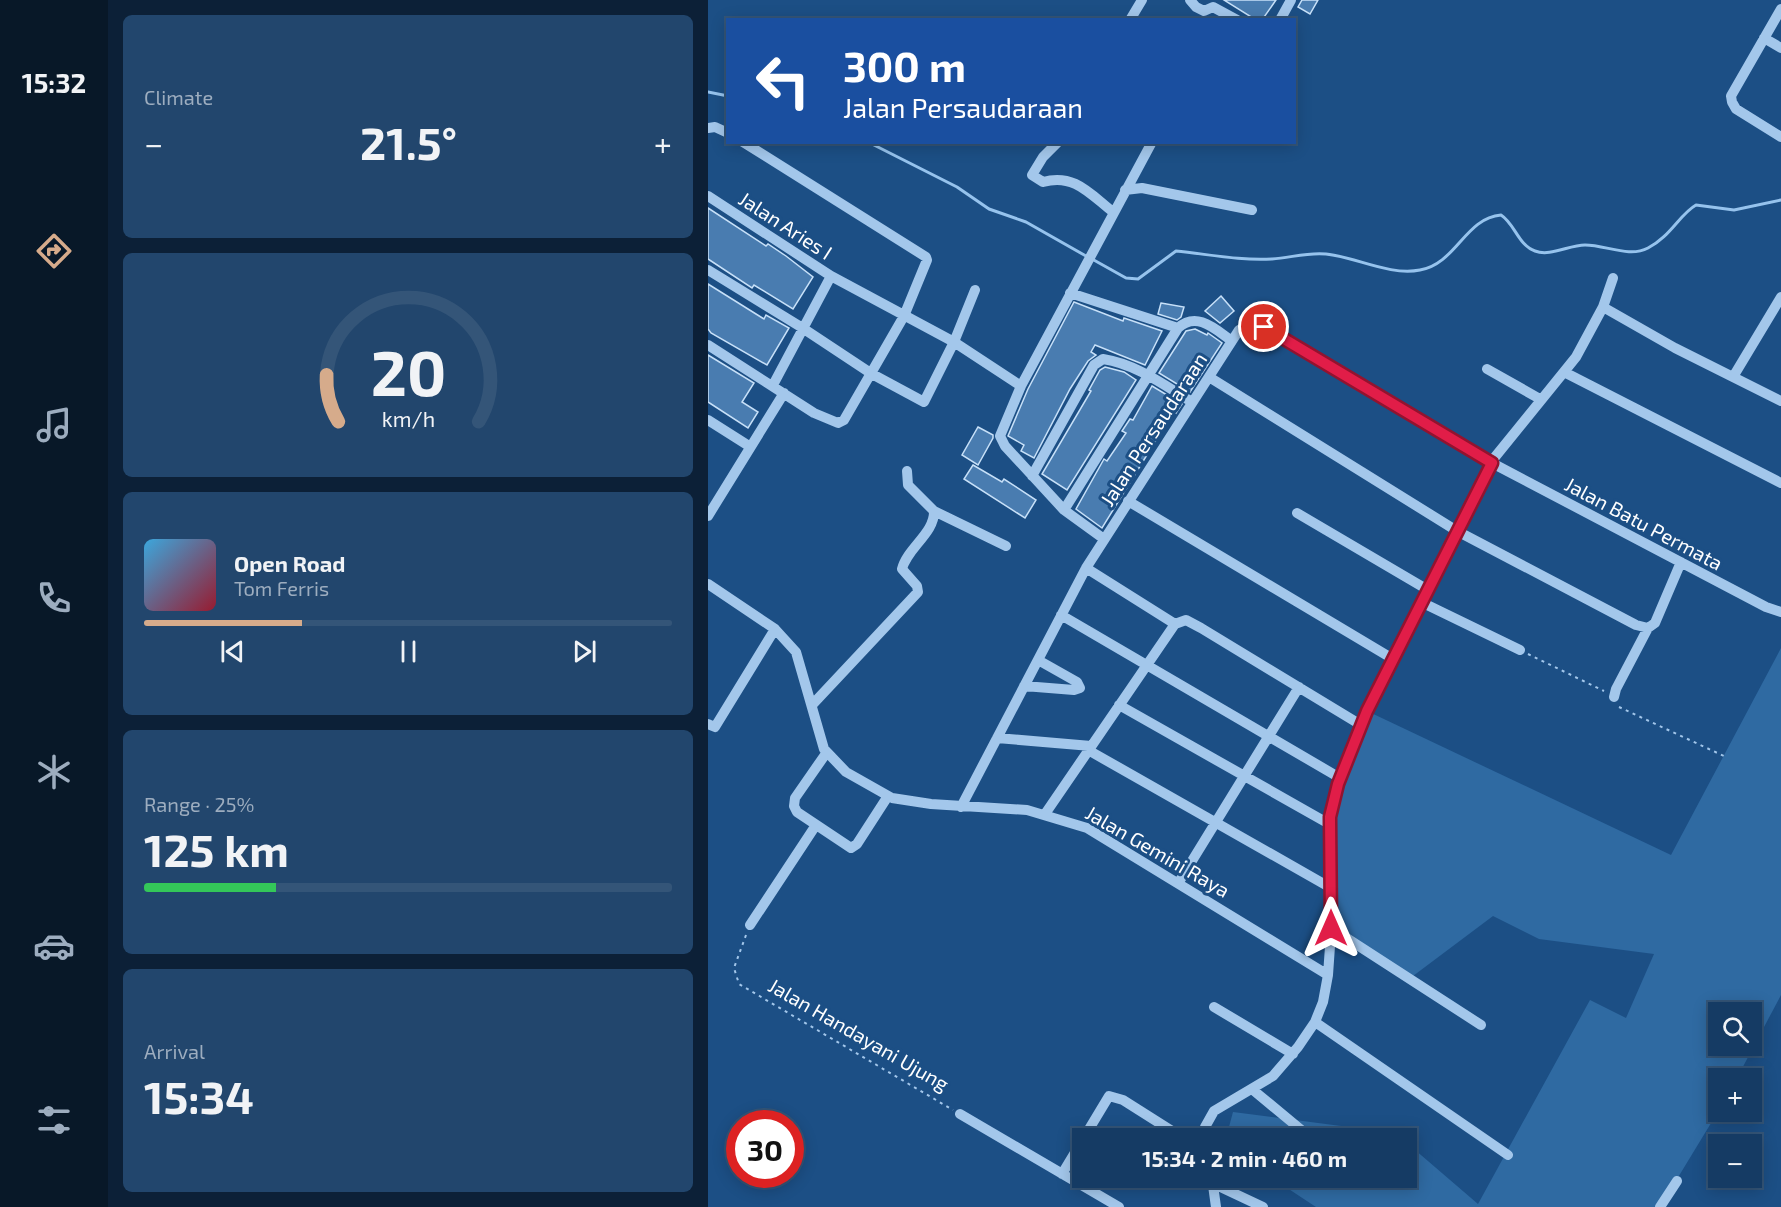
<!DOCTYPE html>
<meta charset="utf-8">
<style>
body{margin:0;font-family:"Exo 2",sans-serif;background:#22466d;color:#f1f3f6;height:100vh;display:flex;flex-direction:column;font-size:22px;white-space:nowrap}
*{box-sizing:border-box;margin:0}
p{font-size:20px;color:#9dadbf}
.icon{flex:none;width:33px;height:33px;fill:none;stroke:currentColor;stroke-width:2;stroke-linecap:round;stroke-linejoin:round}
.map{position:relative;flex:1;overflow:hidden}
.side{display:flex;flex-direction:column;gap:15px;padding:15px;background:#0c2037;width:600px}
.side>*{flex:none}
.guide{position:absolute;left:18px;top:18px;width:570px;height:126px;border-radius:0px;box-shadow:0 3px 15px #0003,0 0 0 2px #345578;background:#1a4fa0;color:#fff;overflow:hidden}
.buttons{position:absolute;left:1000px;top:1002px;display:grid;gap:12px}
.buttons a{display:grid;place-items:center;width:54px;height:54px;border-radius:0px;background:#153b64;box-shadow:0 3px 15px #0003,0 0 0 2px #345578;font-size:30px}
.speed{position:absolute;left:18px;top:1110px;display:flex;gap:12px;font-size:30px;font-weight:700;text-align:center}
.speed>*{display:grid;place-content:center;width:78px;height:78px;border-radius:50%;background:#153b64;box-shadow:0 3px 15px #0003,0 0 0 2px #345578;line-height:1}
.speed .limit{border:9px solid #d22;background:#fff;color:#111}
.pin{position:absolute;display:grid;place-items:center;width:51px;height:51px;color:#fff;margin:-26px;border:3px solid #fff;border-radius:50%;box-shadow:0 2px 6px #0007}
.me{position:absolute;width:66px;margin:-33px;rotate:0deg;stroke-linejoin:round;filter:drop-shadow(0 0 4px #0008)}
.turn{display:flex;align-items:center;gap:21px;height:126px;padding:0 18px;font-size:27px}
.turn .icon{width:78px;height:78px;stroke-width:2.5}
.turn b{display:block;font-size:42px;line-height:51px}
.big{font-size:45px;font-weight:700;line-height:1.1}
.side .card{flex:1;display:flex;flex-direction:column;justify-content:center;gap:9px;min-width:0;padding:0 21px;border-radius:9px;background:#22466d}
.side .dial{align-items:center;gap:0}
.dial svg{height:156px;overflow:visible;fill:none;stroke:#345578;stroke-width:7;stroke-linecap:round;text-anchor:middle}
.dial text{fill:#f1f3f6;stroke:none}
.song{display:flex;align-items:center;gap:18px}
.cover{width:72px;height:72px;border-radius:9px;background:linear-gradient(135deg,hsl(200 70% 55%),hsl(350 70% 35%))}
.played{height:6px;border-radius:3px;background:linear-gradient(90deg,#d6ab8b 30%,#345578 30%)}
.keys{display:flex;justify-content:space-around;direction:ltr}
.heat{display:flex;justify-content:space-between;align-items:center;font-size:33px;direction:ltr}
.charge{height:9px;border-radius:4px;background:linear-gradient(90deg,#34c759 25%,#345578 0)}
.trip{position:absolute;left:364px;top:1128px;width:345px;height:60px;border-radius:0px;background:#153b64;box-shadow:0 3px 15px #0003,0 0 0 2px #345578;font-weight:700;line-height:60px;text-align:center}
main{display:flex;flex:1;min-height:0}
.tabs{display:flex;flex-direction:column;width:108px;justify-content:space-around;align-items:center;background:#081828;color:#9dadbf}
.tabs .icon{width:42px;height:42px}
.tabs .on{color:#d6ab8b}
.tabs b{font-size:27px;color:#f1f3f6}
.map>svg:first-child{display:block}
</style>
<main>
<nav class="tabs">
<b>15:32</b>
<svg class="icon on" aria-label="directions" viewBox="0 0 24 24"><path d="M12 3l9 9-9 9-9-9zM9 14v-3h6M13 9l2 2-2 2"/></svg>
<svg class="icon" aria-label="music" viewBox="0 0 24 24"><path d="M9 18V5l10-2v13"/><circle cx="6" cy="18" r="3"/><circle cx="16" cy="16" r="3"/></svg>
<svg class="icon" aria-label="phone" viewBox="0 0 24 24"><path d="M5 4h4l2 5-3 2q2 4 5 5l2-3 5 2v4C11 20 4 13 5 4z"/></svg>
<svg class="icon" aria-label="climate" viewBox="0 0 24 24"><path d="M12 3v18M4 7l16 10M4 17L20 7"/></svg>
<svg class="icon" aria-label="car" viewBox="0 0 24 24"><path d="M5 17H2v-5l4-1 3-4h7l3 4 3 1v5h-3M9 17h6M6 11h13"/><circle cx="7" cy="17" r="2"/><circle cx="17" cy="17" r="2"/></svg>
<svg class="icon" aria-label="filters" viewBox="0 0 24 24"><path d="M4 7h16M4 17h16"/><circle cx="9" cy="7" r="2"/><circle cx="15" cy="17" r="2"/></svg>
</nav>
<section class="side">
<div class="card"><p>Climate</p>
<div class="heat"><a>−</a><b class="big">21.5°</b><a>+</a></div>
</div>
<div class="card dial"><svg viewBox="0 0 100 80">
<path d="M14 69A42 42 0 1 1 86 69"/>
<path d="M14 69A42 42 0 0 1 8 45" stroke="#d6ab8b"/>
<text x="50" y="56" font-size="32" font-weight="700">20</text>
<text x="50" y="72" font-size="11">km/h</text>
</svg></div>
<div class="card">
<div class="song"><i class="cover"></i><div><b>Open Road</b><p>Tom Ferris</p></div></div>
<div class="played"></div>
<div class="keys"><svg class="icon" aria-label="previous" viewBox="0 0 24 24"><path d="M18 5L8 12l10 7zM5 5v14"/></svg><svg class="icon" aria-label="pause" viewBox="0 0 24 24"><path d="M8 5v14M16 5v14"/></svg><svg class="icon" aria-label="next" viewBox="0 0 24 24"><path d="M6 5l10 7-10 7zM19 5v14"/></svg></div>
</div>
<div class="card"><p>Range · 25%</p><b class="big">125 km</b><div class="charge"></div></div>
<div class="card"><p>Arrival</p><b class="big">15:34</b></div>
</section>
<div class="map">
<svg width="1073" height="1207" viewBox="0 0 1073 1207">
<rect width="100%" height="100%" fill="#1c4f85"/>
<path fill="#2f6aa2" fill-rule="evenodd" d="M1073,648V995L1029,1078H1011V1110L952,1207H608L564,1178H699V1143L770,1204L882,1000L918,1018L946,954L831,939L785,916L701,979L623,928L622,817L659,711L963,855ZM1011,1012H1044V1046H1011Z
M525,1112L687,1133L694,1138H518Z"/>
<g fill="none" stroke-linecap="round" stroke-linejoin="round">
<path stroke="#96c3ed" stroke-width="3" d="M0,92L20,96
M160,142L249,187L281,209L318,222L378,256
M384,259L418,278L430,279L468,251C499,254 532,261 564,259C582,258 599,252 618,254C648,257 681,276 712,270C748,264 757,218 793,215C807,224 810,245 827,251C842,257 861,245 877,245C898,245 921,258 940,248C962,237 972,214 988,205L1026,210L1073,200"/>
</g>
<path fill="#497cb0" stroke="#c7e0f8" stroke-width="1.5" d="M516,0H568L554,20H548Z
M594,0H610L602,14L590,7Z
M0,208L58,246L60,244L78,256L105,277L85,309L46,285L44,288L0,259Z
M0,284L56,319L58,315L81,328L59,365L3,333L0,329Z
M513,296L526,311L512,323L497,311Z
M366,302L415,321L416,318L454,331L437,365L387,345L383,352L388,355L380,361L362,389L326,458L313,451L316,445L300,436L320,389Z
M453,303L476,307L473,317L469,320L450,314Z
M487,329L499,335L500,333L514,343L482,392L451,373L478,331Z
M0,355L46,383L34,402L50,412L40,428L0,402Z
M397,367L416,372L428,380L359,490L334,474L383,391L381,390L392,370Z
M444,386L474,404L468,413L466,411L394,528L368,509L396,459L399,461L418,433L414,431L422,419L425,420Z
M270,427L285,435V438L270,465L254,455Z
M265,465L294,482L296,479L328,500L317,518L256,479Z"/>
<g fill="none" stroke-linecap="round" stroke-linejoin="round">
<path stroke="#a3c7eb" stroke-width="2" stroke-dasharray="3 4.5" stroke-linecap="butt" d="M820,654L896,691
M911,707L1018,757
M38,935L26,968L31,984L245,1110"/>
<path stroke="#a3c7eb" stroke-width="10" d="M482,0L488,7L496,11L505,7L529,20
M1073,9L1023,96L1024,102L1028,109L1073,137
M422,20L434,0
M572,20L583,0
M1056,38L1073,48
M0,128L7,127L20,133
M350,142L335,157L324,175L335,182C366,173 382,194 405,212
M417,190L434,188L544,210
M0,196L123,276L65,385
M0,270L93,327L164,374L216,402L246,342L267,290
M123,276L246,342L313,386
M362,293L470,328
M895,307L967,348L1073,401
M0,345L106,413L130,423L136,420L196,316L219,260L218,257L35,142
M779,369L832,399
M856,372L1073,483
M501,377L749,531L928,625L940,628L947,623L973,562
M1025,377L1073,297
M0,420L41,446
M324,476L386,365L395,359C428,364 456,385 484,402
M420,501L685,659
M356,510L470,328C489,311 507,329 524,341
M226,511L298,546
M589,513L720,590
M0,516L76,393
M396,539L356,510L297,446L292,436L313,386L444,142
M0,584L67,629L88,652L116,749L138,772L184,798L223,804L319,810L379,828L620,975
M713,602L812,650
M353,615L632,778
M467,624L478,620L493,628L653,725
M316,686L366,690L372,688L369,682L330,660
M906,697L908,689L940,628
M104,705L210,592L209,586L194,569C199,548 227,533 226,511L200,485L199,471
M411,705L623,825
M0,724L7,727L67,629
M289,738L383,746
M380,750L623,888
M119,752L87,798L86,806L89,812L143,848L149,844L180,796
M253,807L378,568L531,330L543,323L556,327L784,463L1058,607L1073,612
M337,814L467,624L378,568
M471,882L591,687
M42,925L108,825
M623,928L773,1025
M506,1007L585,1054
M607,1022L800,1155
M545,1090L603,1138
M252,1114L411,1207
M497,1138V1127L506,1111L565,1076L590,1047L607,1022L615,1002L620,975L623,932L622,817L630,784L649,734L787,457L868,357L895,307L905,278
M354,1174L401,1096L415,1100L475,1138
M504,1178L508,1207
M504,1183L555,1207
M952,1207L969,1181"/>
</g>
<g fill="none" stroke-linecap="round" stroke-linejoin="round">
<g stroke="#92132f" stroke-width="15">
<path id="route" d="M556,327L784,463L659,711L630,784L622,817L623,928"/>
</g>
<use href="#route" stroke="#e11d48" stroke-width="10"/>
</g>
<g text-anchor="middle" dominant-baseline="central" stroke-width="6" stroke-linejoin="round" paint-order="stroke">
<g font-size="20" fill="#fff" stroke="#1c4f85">
<text transform="translate(78 225) rotate(33)">Jalan Aries I</text>
<text transform="translate(445 429) rotate(-57)">Jalan Persaudaraan</text>
<text transform="translate(936 523) rotate(28)">Jalan Batu Permata</text>
<text transform="translate(450 851) rotate(30)">Jalan Gemini Raya</text>
<text transform="translate(151 1034) rotate(30)">Jalan Handayani Ujung</text>
</g>
</g>
</svg>
<div class="buttons">
<a><svg class="icon" aria-label="search" viewBox="0 0 24 24"><circle cx="10" cy="10" r="6"/><path d="M15 15l6 6"/></svg></a>
<a>+</a>
<a>−</a>
</div>
<div class="speed"><div class="limit">30</div></div>
<div class="pin" style="left:556px;top:327px;background:#d93025"><svg class="icon" aria-label="arrive" viewBox="0 0 24 24"><path d="M6 21V4h12l-3 4 3 4H6"/></svg></div>
<svg class="me" style="left:623px;top:928px" viewBox="-20 -20 40 40"><path d="M0-17L14 15 0 8-14 15z" fill="#e11d48" stroke="#fff" stroke-width="4"/></svg>
<div class="trip">15:34 · 2 min · 460 m</div>
<div class="guide">
<div class="turn"><svg class="icon" aria-label="left" viewBox="0 0 24 24"><path d="M17 20v-9H6M10 6l-5 5 5 5"/></svg><div><b>300 m</b>Jalan Persaudaraan</div></div>
</div>
</div>
</main>
